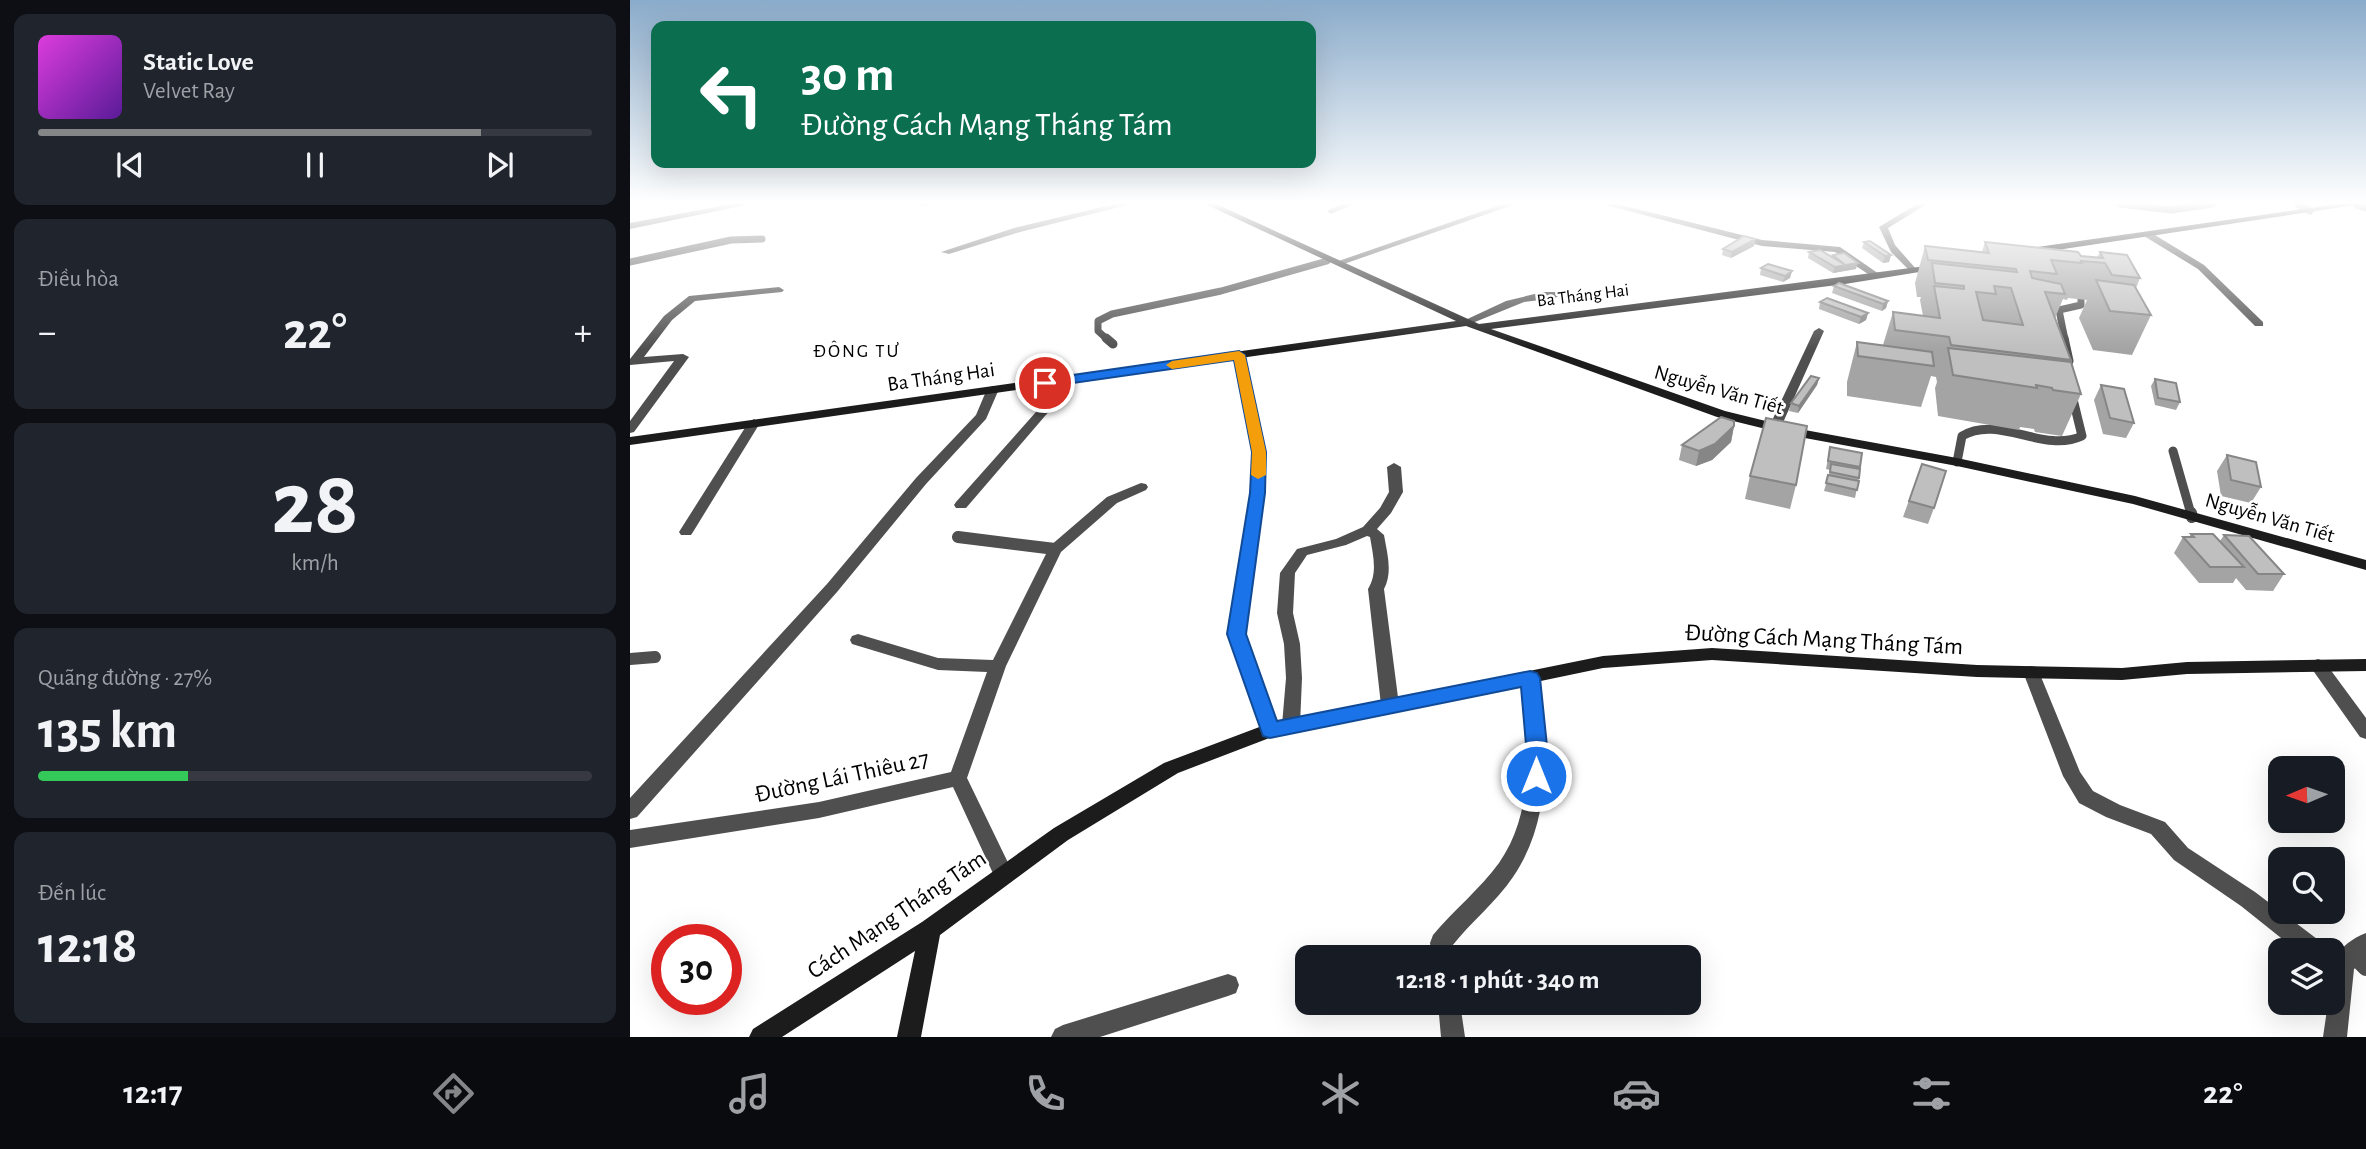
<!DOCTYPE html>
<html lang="vi">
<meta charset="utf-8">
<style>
body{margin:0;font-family:"Alegreya Sans",sans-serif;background:#20242c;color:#f1f3f6;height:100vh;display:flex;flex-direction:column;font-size:26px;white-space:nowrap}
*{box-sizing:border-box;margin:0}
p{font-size:23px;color:#9ea1a6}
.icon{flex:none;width:38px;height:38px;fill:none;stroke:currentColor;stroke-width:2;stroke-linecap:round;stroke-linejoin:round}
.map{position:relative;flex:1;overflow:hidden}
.panel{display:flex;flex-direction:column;gap:14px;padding:14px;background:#0d0f14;width:630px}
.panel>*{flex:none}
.banner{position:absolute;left:21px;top:21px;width:665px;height:147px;border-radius:14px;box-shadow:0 7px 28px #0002;background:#0b6e4f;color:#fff;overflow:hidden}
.needle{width:46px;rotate:268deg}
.controls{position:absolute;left:1638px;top:756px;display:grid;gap:14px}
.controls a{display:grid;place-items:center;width:77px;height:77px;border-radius:14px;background:#171b24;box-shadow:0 7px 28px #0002;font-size:35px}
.speed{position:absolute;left:21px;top:924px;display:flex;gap:14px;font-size:35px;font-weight:700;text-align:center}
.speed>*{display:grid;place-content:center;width:91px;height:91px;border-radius:50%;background:#171b24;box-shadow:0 7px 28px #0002;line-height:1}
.speed .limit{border:10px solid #d22;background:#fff;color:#111}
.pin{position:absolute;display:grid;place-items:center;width:60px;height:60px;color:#fff;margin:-30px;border:4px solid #fff;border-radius:50%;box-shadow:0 2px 7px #0007}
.me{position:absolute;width:77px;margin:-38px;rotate:0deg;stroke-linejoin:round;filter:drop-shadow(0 0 5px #0008)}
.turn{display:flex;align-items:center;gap:24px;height:147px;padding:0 35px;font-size:32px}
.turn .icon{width:91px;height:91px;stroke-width:2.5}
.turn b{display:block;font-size:49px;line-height:60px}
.big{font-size:52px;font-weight:700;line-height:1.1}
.panel .widget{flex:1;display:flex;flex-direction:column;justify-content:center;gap:10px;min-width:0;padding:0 24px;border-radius:14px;background:#20242c}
.panel .dial{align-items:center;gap:0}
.dial b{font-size:91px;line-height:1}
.song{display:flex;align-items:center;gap:21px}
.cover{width:84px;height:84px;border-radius:10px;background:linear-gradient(135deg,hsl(300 70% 55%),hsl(270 70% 35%))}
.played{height:7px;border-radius:4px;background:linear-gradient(90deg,#858687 80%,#363941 80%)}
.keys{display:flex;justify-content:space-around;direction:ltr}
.heat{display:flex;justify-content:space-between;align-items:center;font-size:38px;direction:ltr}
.charge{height:10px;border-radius:5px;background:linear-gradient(90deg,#34c759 27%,#363941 0)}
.trip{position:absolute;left:665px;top:945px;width:406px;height:70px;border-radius:14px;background:#171b24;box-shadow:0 7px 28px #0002;font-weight:700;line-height:70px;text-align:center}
.tabs{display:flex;height:112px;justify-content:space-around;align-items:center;background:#090b0e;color:#9ea1a6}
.tabs .icon{width:49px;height:49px}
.tabs .current{color:#858687}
.tabs b{font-size:32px;color:#f1f3f6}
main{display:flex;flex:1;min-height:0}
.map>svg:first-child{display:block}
</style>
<main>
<section class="panel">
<div class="widget">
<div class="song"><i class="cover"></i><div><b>Static Love</b><p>Velvet Ray</p></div></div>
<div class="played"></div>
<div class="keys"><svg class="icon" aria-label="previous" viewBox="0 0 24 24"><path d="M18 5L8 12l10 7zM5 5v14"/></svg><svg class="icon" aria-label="pause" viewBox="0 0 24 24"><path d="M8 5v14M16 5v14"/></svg><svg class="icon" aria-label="next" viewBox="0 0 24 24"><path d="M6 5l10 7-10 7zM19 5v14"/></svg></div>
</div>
<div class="widget"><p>Điều hòa</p>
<div class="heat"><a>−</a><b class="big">22°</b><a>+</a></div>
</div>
<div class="widget dial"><b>28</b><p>km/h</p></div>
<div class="widget"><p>Quãng đường · 27%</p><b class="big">135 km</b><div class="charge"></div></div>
<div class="widget"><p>Đến lúc</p><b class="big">12:18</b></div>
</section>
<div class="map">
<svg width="1736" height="1037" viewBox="0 0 1736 1037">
<rect width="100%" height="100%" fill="#fff"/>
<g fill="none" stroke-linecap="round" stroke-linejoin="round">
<path stroke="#4f4f4f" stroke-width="7" d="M1490,204L1541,210L1583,204
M1668,204L1680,211
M1726,205L1736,208
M0,262L101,240L132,239
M478,340L468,331V321L482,314L591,291L697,261
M1435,340L1429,310L1451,305V299"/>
<path stroke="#4f4f4f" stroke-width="9" d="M476,338L483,344
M1434,338L1439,361
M609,355L629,452L625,514
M1543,451L1561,514
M1327,462L1332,436C1369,414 1413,454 1452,436L1442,395"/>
<path stroke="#4f4f4f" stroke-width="12" d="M625,513L607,634L640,730
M1561,513L1562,517
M328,537L425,549
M0,659L25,657"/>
<path stroke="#4f4f4f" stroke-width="16" d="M1723,955L1736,968"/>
<path fill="#4f4f4f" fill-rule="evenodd" d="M102,204H121L0,229V223Z
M282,204H301L297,206Z
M485,204H501L390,232L319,254L311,252L384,228Z
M712,204H724L701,214L697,211Z
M873,204H886L711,265L703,263Z
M972,204H987L1132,240L1210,247L1252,276L1244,278L1205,252L1132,246Z
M1287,204H1297L1258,228L1265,245L1287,270L1282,273L1261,252L1249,227Z
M1514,232H1520L1574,265L1633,322V326H1625L1568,269L1514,236Z
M149,287L154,290L152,292L65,301L42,320L14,357L53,354L59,357L4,432L0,433V421L44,361L0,365V359L34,316L59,296Z
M913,292H925L930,295L925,298L894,302L840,324L836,325L831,322L876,301Z
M1189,328L1194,331L1151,427L1145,431L1141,430L1139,427L1184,331Z
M441,376L445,377V381L336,508H326L324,505L326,502L437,377Z
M363,386L369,389L356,419L296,484L207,592L7,817L0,819V798L197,584L286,478L346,415L357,389Z
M124,419L130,423L63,532L61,535H51L49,532L118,423Z
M764,463L771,467L773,492L761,513L747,529L754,535C757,553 763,572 754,589L769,705L766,710L760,712L754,710L751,705L738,589C748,573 743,555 740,537L737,536L716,545L677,555L665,573L663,613L670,644L672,678L670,725L667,730L661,732L655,730L652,725L656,678L654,644L647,613L650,573L667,549L706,539L733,527L750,508L759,492L757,467Z
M511,483L516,484L518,487L516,490L487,503L431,552L376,666L337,778L384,875L381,882L374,885L367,882L323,787L189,818L0,848V830L189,802L321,772L357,672L308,670L222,644L220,640L222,636L228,634L308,658L363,660L420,546L477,497Z
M1688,659L1694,661L1736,718V739L1730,737L1682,669L1680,665L1682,661Z
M1401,666L1407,667L1409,672L1450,772L1463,791L1490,805L1535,822L1558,848L1625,892L1691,942L1694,950H1666L1611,906L1544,860L1521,834L1476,817L1449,803L1433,776L1393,672L1395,667Z
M900,672L906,673L908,678C916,747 924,816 883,877C866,902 841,922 822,946L824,957H802L800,943L803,935C824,910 850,889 869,863C907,808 897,740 892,678L894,673Z
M1736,933V958L1724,969L1717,1037H1693L1698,1003H1703C1703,969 1699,948 1736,933Z
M598,974L606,977L609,985L606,993L598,996L470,1037H421L425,1029L433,1025Z
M808,1003H830L835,1037H811Z"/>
<path fill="#1c1c1c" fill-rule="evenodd" d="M575,204H586L849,324L1311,264L1313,266L1308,269L1215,284L861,329L1095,411L1164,428L1327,458L1505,496L1736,560V570L1503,504L1327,466L1164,436L1087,417L836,326L0,445V437L826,321Z
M1709,204H1732L1400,254L1395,251L1400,248Z
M1082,648L1347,665L1492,668L1557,662L1736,659V671L1557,674L1492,680L1347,677L1082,660L973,668L642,737L548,773L438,840L310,935L291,1037H267L285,951L152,1037H119L123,1029L292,922L424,828L534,763L640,723L973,656Z"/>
</g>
<path fill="#a4a4a4" d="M1125,239L1124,246L1101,258L1092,255L1093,249Z
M1234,242L1261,255L1259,262L1253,263L1232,248Z
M1355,242L1467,258L1470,252L1510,278L1506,288L1521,315L1502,355L1463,350L1449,318L1457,300L1438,298L1437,300L1433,299L1425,318L1441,360L1440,362L1451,394L1432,436L1405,432L1404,429L1390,427L1389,430L1308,416L1305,388L1307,382L1306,377L1301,376L1291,407L1217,396V382L1227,342L1253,345L1263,312L1293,316L1290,300L1291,297H1287L1285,283L1295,246L1352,252Z
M1179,252L1202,257L1203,255L1226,269L1203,273L1178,258Z
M1131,268L1162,271L1160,278L1153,282L1130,275Z
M1204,286L1258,301L1256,308L1252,311L1202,293Z
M1190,302L1238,313L1236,320L1229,324L1189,309Z
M1189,378L1187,385L1168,413L1159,411L1161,403Z
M1525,379L1550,402L1546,410L1525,405L1521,386Z
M1471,385L1504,423L1496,438L1473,434L1464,400Z
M1104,426L1101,442L1082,460L1066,466L1049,460L1052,445Z
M1200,447L1232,453L1229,478L1225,498L1194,491L1200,470L1196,469Z
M1597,455L1631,487L1621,503L1591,496L1587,471Z
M1292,464L1304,508L1298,524L1273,517Z
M1120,476L1166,485L1160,509L1115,499Z
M1561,534L1590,541L1594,535L1654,574L1643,591L1616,590L1606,578L1603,583H1569L1544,553L1553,537H1559Z"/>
<path fill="#868686" d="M1125,239L1124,246L1101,258L1102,252Z
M1261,255L1259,262L1253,263L1255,256Z
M1228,263L1226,269L1203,273L1205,267Z
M1162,271L1160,278L1153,282L1155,276Z
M1258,301L1256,308L1252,311L1253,304Z
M1238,313L1236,320L1229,324L1231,317Z
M1189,378L1187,385L1168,413L1169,406Z
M1104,426L1101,442L1082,460L1066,466L1069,451Z"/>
<path fill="#bfbfbf" stroke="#868686" stroke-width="2" fill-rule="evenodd" d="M1114,236L1125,239L1102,252L1093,249Z
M1240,241L1261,255L1255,256L1234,242Z
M1355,242L1448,252L1451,256L1473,258L1470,252L1497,255L1510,278L1482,275L1475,263L1451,261L1452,263L1421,260L1427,274L1400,271L1402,278L1431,284L1435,294L1415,292L1441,360L1321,345L1319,337L1265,330L1263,312L1310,318L1304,286L1334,289V286L1305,283L1302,263L1387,272L1386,269L1298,260L1295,246L1359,253ZM1364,286L1381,288L1393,325L1353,320L1346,292L1366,294Z
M1190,250L1214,264L1203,255L1214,253L1228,263L1205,267L1179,252Z
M1138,264L1162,271L1155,276L1131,268Z
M1466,280L1504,285L1521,315L1480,311Z
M1209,283L1258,301L1253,304L1204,286Z
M1197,298L1238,313L1231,317L1190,302Z
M1227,342L1302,352L1304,366L1228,356Z
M1318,348L1441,362L1451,394L1423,390L1422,388L1406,385L1407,388L1323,375Z
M1181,376L1189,378L1169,406L1161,403Z
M1525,379L1546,383L1550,402L1528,398Z
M1471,385L1494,389L1504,423L1480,418Z
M1091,417L1104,421V426L1085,444L1069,451L1052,445Z
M1136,418L1177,426L1166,485L1120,476Z
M1200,447L1232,453L1230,467L1198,461Z
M1597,455L1626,462L1631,487L1601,480Z
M1201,464L1230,469L1229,478L1200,472Z
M1292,464L1316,471L1304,508L1279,501Z
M1198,475L1229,481L1227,490L1196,483Z
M1561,534H1583L1614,567H1580L1553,537H1564Z
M1594,535L1619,536L1654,574H1628Z"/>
<linearGradient id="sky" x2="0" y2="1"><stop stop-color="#8aabca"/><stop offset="0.58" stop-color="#fff"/><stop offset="1" stop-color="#fff" stop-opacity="0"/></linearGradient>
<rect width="1736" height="349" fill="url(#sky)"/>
<path fill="#1a73e8" stroke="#114b97" stroke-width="2" d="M609,351L615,355L636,452L635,493L616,634L647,721L900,671L907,673L910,678L918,756L913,782L906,785L898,782L895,776L897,756L891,687L640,738L633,736L597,634L620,493L622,452L604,360L415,387L409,383L415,379Z"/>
<path fill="#f59e0b" d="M609,351L615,355L636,452V475L628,479L621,475L622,452L604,360L542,369L536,365L542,361Z"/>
<g text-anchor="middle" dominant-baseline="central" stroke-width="5" stroke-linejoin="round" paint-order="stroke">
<g font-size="18" fill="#000" stroke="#fff">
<text transform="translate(953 296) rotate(-7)">Ba Tháng Hai</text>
</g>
<g font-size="19" letter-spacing="2" fill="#000" stroke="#fff">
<text x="227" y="351">ĐÔNG TƯ</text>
</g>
<g font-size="21" fill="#000" stroke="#fff">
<text transform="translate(311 377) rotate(-8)">Ba Tháng Hai</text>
<text transform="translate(1089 390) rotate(16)">Nguyễn Văn Tiết</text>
<text transform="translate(1640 518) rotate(16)">Nguyễn Văn Tiết</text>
</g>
<g font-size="24" fill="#000" stroke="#fff">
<text transform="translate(1194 640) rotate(3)">Đường Cách Mạng Tháng Tám</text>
<text transform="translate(212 777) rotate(-12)">Đường Lái Thiêu 27</text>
<text transform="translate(267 915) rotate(-34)">Cách Mạng Tháng Tám</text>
</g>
</g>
</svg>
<div class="controls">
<a><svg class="needle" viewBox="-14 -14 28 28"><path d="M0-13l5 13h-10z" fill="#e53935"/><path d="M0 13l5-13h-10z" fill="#9ea1a6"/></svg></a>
<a><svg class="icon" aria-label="search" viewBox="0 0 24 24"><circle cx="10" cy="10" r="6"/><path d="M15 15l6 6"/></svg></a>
<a><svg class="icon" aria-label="layers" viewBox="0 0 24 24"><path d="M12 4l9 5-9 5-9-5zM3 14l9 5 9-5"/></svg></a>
</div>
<div class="speed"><div class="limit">30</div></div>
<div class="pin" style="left:415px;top:383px;background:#d93025"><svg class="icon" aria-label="arrive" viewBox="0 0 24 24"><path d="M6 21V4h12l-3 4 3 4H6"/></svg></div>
<svg class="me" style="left:906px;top:776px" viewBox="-20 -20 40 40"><circle r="17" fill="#1a73e8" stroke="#fff" stroke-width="3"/><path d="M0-11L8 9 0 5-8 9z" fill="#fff"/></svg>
<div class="trip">12:18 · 1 phút · 340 m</div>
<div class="banner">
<div class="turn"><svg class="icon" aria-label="left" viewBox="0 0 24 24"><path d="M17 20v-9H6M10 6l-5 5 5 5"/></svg><div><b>30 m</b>Đường Cách Mạng Tháng Tám</div></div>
</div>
</div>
</main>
<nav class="tabs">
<b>12:17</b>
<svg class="icon current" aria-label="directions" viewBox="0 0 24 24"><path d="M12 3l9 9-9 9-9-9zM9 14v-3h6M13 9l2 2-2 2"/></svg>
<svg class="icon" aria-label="music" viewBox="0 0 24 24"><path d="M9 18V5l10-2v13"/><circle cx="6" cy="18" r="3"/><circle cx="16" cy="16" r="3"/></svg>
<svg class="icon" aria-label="phone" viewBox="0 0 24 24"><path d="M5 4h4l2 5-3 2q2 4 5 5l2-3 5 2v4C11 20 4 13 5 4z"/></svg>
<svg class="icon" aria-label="climate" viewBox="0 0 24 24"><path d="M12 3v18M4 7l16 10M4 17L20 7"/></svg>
<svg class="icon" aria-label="car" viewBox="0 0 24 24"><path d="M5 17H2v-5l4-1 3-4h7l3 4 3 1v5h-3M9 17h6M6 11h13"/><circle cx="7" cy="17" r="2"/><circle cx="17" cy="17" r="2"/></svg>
<svg class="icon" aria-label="filters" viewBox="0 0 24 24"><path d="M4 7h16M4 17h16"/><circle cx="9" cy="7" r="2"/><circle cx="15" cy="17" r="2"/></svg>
<b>22°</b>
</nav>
